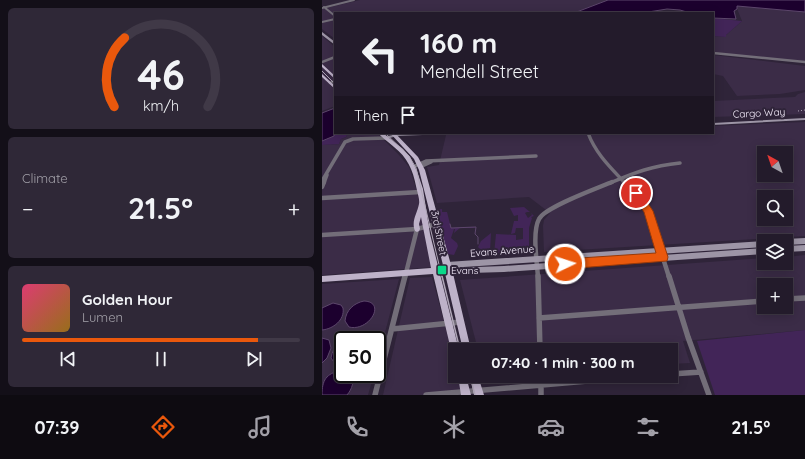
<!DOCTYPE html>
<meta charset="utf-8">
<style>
body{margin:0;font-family:Quicksand,sans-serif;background:#2f2837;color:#f1f3f6;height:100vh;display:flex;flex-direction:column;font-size:15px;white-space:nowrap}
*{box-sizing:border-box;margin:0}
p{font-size:13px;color:#a3a1a9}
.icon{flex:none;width:22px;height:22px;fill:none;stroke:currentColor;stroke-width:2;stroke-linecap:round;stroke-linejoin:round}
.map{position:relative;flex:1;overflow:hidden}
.panel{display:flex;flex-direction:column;gap:8px;padding:8px;background:#130f18;width:322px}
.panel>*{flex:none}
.hud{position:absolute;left:12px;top:12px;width:380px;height:122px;border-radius:0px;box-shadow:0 2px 10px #0003,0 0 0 1px #403947;background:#231b2b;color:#f1f3f6;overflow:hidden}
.needle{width:26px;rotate:320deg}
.fabs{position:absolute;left:435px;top:146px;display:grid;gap:8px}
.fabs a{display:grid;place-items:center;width:36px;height:36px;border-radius:0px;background:#231b2b;box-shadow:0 2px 10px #0003,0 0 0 1px #403947;font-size:20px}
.speed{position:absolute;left:12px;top:331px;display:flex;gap:8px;font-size:20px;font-weight:700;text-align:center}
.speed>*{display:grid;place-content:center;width:52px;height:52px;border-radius:50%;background:#231b2b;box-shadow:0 2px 10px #0003,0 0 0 1px #403947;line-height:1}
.speed .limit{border:2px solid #111;border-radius:6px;background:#fff;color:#111}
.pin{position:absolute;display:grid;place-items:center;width:34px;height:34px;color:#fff;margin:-17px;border:2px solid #fff;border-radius:50%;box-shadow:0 1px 4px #0007}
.me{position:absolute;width:44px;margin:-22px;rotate:86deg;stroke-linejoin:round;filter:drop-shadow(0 0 3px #0008)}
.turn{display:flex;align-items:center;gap:14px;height:84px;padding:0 20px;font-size:18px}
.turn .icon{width:52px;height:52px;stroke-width:2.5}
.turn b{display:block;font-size:28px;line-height:34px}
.then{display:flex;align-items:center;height:38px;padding:0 20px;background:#0003;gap:8px;font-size:15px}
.big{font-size:30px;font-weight:700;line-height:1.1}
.panel .tile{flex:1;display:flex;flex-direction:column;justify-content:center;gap:6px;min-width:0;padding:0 14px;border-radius:6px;background:#2f2837}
.panel .dial{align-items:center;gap:0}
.dial svg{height:104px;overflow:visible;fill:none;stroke:#403947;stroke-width:7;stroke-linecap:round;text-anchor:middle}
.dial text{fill:#f1f3f6;stroke:none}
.song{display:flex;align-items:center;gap:12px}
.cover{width:48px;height:48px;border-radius:6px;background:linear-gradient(135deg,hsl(340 70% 55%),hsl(40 70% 35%))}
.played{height:4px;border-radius:2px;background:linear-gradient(90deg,#ea580c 85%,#403947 85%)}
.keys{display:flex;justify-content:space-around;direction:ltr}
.heat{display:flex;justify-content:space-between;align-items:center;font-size:22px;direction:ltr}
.trip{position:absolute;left:126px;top:343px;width:230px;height:40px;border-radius:0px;background:#231b2b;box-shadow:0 2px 10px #0003,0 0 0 1px #403947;font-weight:700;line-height:40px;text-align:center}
.dock{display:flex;height:64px;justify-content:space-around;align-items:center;background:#0e0b11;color:#a3a1a9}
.dock .icon{width:28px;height:28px}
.dock .active{color:#ea580c}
.dock b{font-size:18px;color:#f1f3f6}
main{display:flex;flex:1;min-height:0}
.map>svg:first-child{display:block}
</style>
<main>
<section class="panel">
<div class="tile dial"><svg viewBox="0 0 100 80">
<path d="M14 69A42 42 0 1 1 86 69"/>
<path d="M14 69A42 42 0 0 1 22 16" stroke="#ea580c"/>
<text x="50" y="56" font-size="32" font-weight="700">46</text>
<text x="50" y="72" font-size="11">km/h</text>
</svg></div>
<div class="tile"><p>Climate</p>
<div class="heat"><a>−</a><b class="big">21.5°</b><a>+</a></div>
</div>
<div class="tile">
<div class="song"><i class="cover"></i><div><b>Golden Hour</b><p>Lumen</p></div></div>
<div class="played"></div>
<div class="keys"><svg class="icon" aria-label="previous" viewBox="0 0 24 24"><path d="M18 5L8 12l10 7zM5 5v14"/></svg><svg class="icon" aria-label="pause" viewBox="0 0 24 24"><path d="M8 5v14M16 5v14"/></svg><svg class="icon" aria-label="next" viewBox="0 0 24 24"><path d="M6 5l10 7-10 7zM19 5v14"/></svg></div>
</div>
</section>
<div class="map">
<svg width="483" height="395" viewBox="0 0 483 395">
<rect width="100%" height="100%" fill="#2f2439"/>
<path fill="#3b2c47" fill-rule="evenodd" d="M38,0H285L251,13H13V39L0,29V9Z
M414,6L483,12V62L391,53V36L404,37V35L420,21Z
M0,36L13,47V106L0,111Z
M391,55L483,66V90L458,94L415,96L401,76L391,74Z
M483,92V114L391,117V101L473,97L476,94Z
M483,122V236L222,252L221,226L222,220L228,213L207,197L115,203L105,167L117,165L124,135L176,133H391V126ZM442,153H464V175H442ZM442,197H464V219H442Z
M26,133H55L77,155L87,167L94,188L112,267L0,275V145L17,144L19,139L24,137Z
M483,255V330L361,341L368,363L349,364V350H156L138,280L442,258V263H464V257ZM442,285H464V307H442Z
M110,277L133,363V376H137L142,395H61L88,278Z
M77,279L55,363V340H21V374H52L46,395H0V284Z"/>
<path fill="#422558" d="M391,18L420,21L404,35V37L391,36Z
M13,131V133H26L24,137L19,139L17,144L0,145V141L12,136L11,132Z
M202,207L208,212H205L203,213L206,218L210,215L209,213L212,216L209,217L210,218L207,228V249L205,252L172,254L174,234L194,235V240L201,239V228H194L193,233L189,234L192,221H196V215L192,216L188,208Z
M120,209V212H125L129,228L151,227L154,228H138L132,233L133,229H132L129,238L135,243L136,246L132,255L126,254L114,210Z
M169,233L168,252H161L156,247L159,241Z
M483,330V395H393L375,341Z"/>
<path fill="#1c002e" stroke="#5d476c" d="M286,0H483V12L415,6V9L412,11L414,19L391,18V13H368L358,10L345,9L320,13H252Z
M13,108L12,136L0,141V113Z
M42,301C65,302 47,332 27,327L23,321C24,310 32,303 42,301Z
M11,303L19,305L21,308C23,320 11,329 0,330V308Z
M31,335H35L41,340H21V366L14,365L9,358C11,346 19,338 31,335Z
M0,338L7,340L9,348L5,358L0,363Z
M19,370H21V374H29C33,381 30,389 25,395H0C0,380 4,374 19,370Z"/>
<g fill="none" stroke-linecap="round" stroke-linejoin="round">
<path stroke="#5d476c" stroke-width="1" d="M128,224L129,228L154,227L153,234L156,237V244"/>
<path stroke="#736e79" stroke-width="2" d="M2,7L13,16
M0,8L32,0
M35,13L38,12
M0,22L13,19"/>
<path stroke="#736e79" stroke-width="2.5" d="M391,53L483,62
M0,62L13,57
M8,83L13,81"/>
<path stroke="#736e79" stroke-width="3.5" d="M266,133C274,154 288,167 303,183
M91,167L104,161L214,156
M98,167L109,162
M0,181L23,142L31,139L64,138
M2,183L5,175
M288,183C314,172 330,166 358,163"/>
<path stroke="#736e79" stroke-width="4.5" d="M302,182L320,201L326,211L347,277
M0,187L2,182
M0,198L98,192
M0,235L95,229L114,224
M83,277L95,229
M216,277C215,262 210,232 217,219C223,207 276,188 290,182"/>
<path stroke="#736e79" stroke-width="5.5" d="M216,276L218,350
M347,276L366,337L387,395
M464,299L483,298
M217,318L442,301
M70,329L139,322
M349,374L379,372
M219,376V395
M53,395L83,276
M104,395L323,376"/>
<path fill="#9d95a6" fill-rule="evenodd" d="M0,32L13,42V45L0,35Z
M483,118V120L391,125V123Z
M90,133H128L126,134L75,136L64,139L62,138V137L75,134Z
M483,238V244L464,245V241H461L464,239Z
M442,241V247L126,268L182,266L442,248V254L182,272L114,274L112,273L111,271L112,269L125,262Z
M483,245V251L464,252V246Z"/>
<path fill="#beb2c9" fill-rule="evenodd" d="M0,64L13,76V79L0,67Z
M0,74L13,86V89L0,77Z
M56,133H61L81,149L88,157L95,171L101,189L108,234L137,350H133V354L130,353L129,350L111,274L0,282V276L109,268L99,217L97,224L98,229L97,231L95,232L93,231C89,221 95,214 97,204C98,200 95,191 94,186C91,170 85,157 72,147C67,142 60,138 56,133Z
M68,133H73L96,157L103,170L129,265L149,350H141L121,265L97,170L92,159Z
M136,376H144L149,395H139Z
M148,376H156L162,395H152Z"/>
<path stroke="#afa6b7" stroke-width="1" d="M0,71L13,84
M63,133L87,156L94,168L120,277"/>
<path stroke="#afa6b7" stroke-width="1.5" d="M120,276L138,350
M148,376L153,395"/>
<path stroke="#afa6b7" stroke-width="1" stroke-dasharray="1 2" stroke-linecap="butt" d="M476,111L483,110"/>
</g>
<path fill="#ea580c" stroke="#983908" d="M310,190H317L331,211L346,257L345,261L243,269L239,267L238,264L239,261L243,259L334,253L322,212L309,193Z"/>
<rect fill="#0bd98a" stroke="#2f2439" stroke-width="1.5" x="115" y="265" width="10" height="10" rx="2"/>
<g text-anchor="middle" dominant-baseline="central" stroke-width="4" stroke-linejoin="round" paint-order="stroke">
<g font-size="10" fill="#f4ecfb" stroke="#2f2439">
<text transform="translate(437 113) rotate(-3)">Cargo Way</text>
<text transform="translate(117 233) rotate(79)">3rd Street</text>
<text transform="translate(180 251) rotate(-4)">Evans Avenue</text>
</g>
<g font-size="10" fill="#f4ecfb" stroke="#2f2439" text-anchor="start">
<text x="129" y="270">Evans</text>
</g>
</g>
</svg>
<div class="fabs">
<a><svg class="needle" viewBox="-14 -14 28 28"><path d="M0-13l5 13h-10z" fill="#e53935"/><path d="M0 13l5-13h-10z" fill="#a3a1a9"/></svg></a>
<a><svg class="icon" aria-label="search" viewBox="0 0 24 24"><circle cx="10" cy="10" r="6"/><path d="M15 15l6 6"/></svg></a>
<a><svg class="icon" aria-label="layers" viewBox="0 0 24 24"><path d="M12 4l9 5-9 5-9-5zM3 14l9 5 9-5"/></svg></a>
<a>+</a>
</div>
<div class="speed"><div class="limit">50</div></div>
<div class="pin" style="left:314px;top:193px;background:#d93025"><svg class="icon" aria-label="arrive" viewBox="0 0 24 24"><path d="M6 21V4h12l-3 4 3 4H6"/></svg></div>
<svg class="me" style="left:243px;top:264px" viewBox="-20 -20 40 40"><circle r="17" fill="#ea580c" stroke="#fff" stroke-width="3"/><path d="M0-11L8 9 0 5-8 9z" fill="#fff"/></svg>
<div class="trip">07:40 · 1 min · 300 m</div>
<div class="hud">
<div class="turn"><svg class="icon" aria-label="left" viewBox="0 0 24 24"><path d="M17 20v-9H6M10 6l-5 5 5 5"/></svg><div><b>160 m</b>Mendell Street</div></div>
<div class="then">Then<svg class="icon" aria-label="arrive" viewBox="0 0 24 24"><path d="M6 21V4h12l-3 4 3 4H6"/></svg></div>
</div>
</div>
</main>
<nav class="dock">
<b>07:39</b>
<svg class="icon active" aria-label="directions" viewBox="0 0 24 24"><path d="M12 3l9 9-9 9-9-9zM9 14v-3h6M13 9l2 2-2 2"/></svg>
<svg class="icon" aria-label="music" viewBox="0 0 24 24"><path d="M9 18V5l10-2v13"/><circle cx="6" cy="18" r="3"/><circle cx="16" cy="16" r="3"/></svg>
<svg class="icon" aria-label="phone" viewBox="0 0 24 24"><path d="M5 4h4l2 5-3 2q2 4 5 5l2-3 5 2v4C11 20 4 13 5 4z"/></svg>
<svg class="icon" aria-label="climate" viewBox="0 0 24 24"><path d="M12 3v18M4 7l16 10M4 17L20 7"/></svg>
<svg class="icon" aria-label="car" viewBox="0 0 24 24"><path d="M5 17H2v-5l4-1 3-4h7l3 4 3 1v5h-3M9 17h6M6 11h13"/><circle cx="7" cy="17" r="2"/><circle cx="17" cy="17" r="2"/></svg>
<svg class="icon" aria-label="filters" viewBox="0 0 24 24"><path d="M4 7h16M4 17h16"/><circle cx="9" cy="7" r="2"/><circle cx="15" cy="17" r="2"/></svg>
<b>21.5°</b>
</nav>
